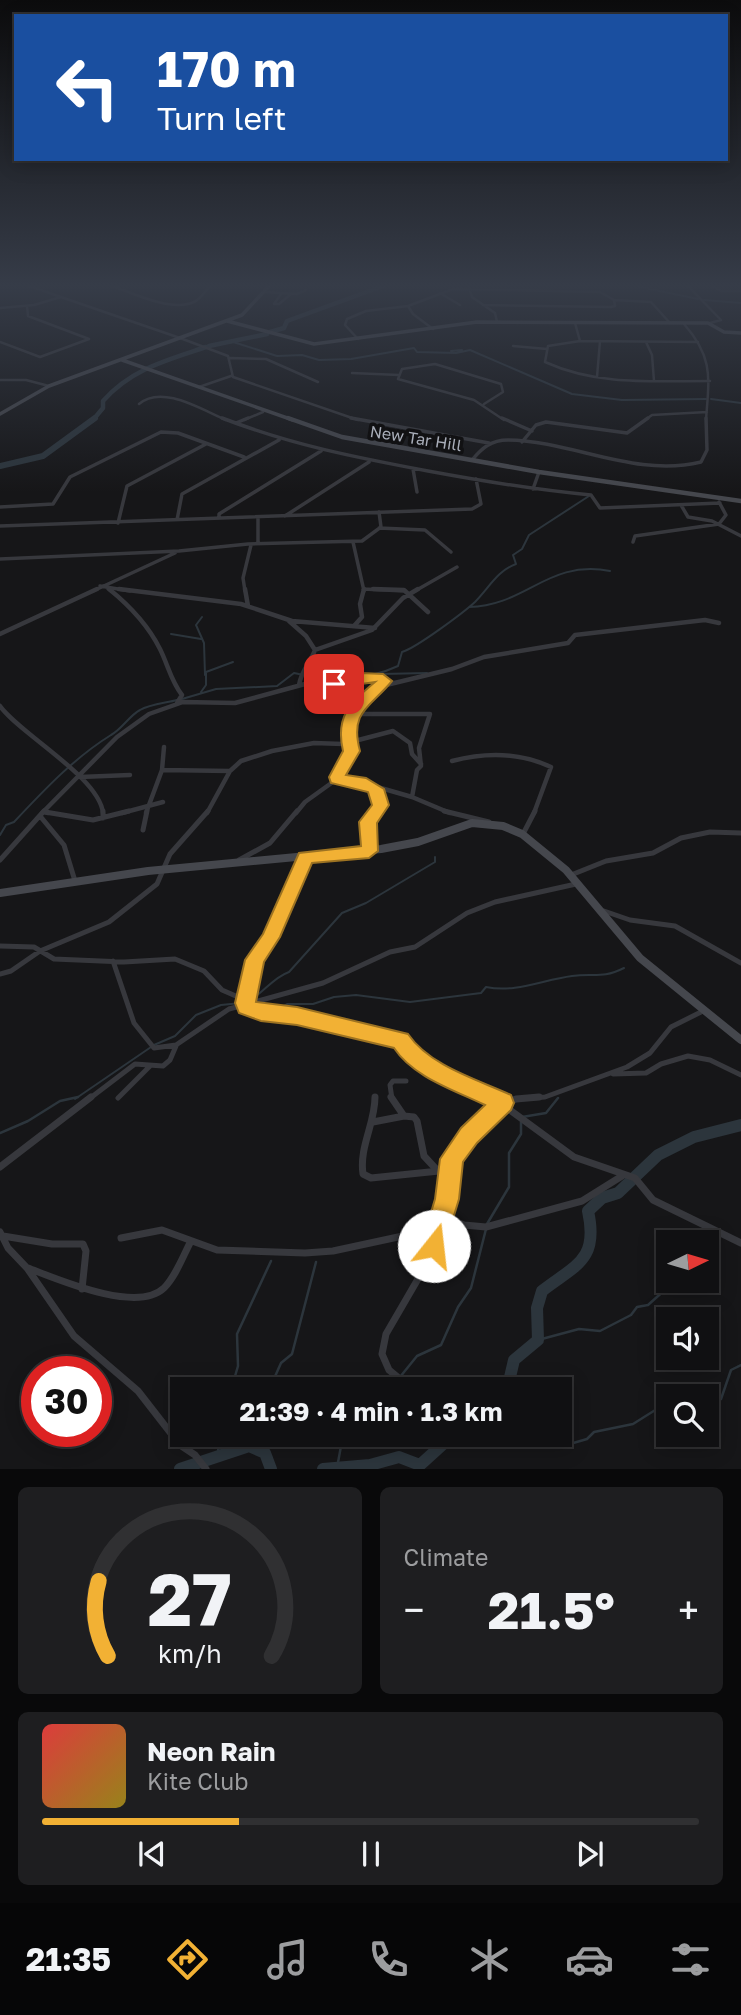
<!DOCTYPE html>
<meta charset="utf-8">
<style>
body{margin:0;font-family:"Golos Text",sans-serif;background:#1e1e20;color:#f1f3f6;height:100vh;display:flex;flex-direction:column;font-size:26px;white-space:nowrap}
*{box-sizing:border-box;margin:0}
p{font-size:23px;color:#9c9d9f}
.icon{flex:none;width:38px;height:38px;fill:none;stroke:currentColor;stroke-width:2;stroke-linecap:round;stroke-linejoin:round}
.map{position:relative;height:1469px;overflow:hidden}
.details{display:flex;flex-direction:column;gap:18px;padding:18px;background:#09090a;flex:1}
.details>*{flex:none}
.guide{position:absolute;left:14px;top:14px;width:714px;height:147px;border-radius:0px;box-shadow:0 4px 18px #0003,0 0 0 2px #303032;background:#1a4fa0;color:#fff;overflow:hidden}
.needle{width:46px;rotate:85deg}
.controls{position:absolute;left:656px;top:1230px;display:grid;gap:14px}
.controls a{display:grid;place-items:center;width:63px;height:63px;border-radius:0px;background:#101012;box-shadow:0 4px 18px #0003,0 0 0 2px #303032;font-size:35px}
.speed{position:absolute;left:21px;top:1356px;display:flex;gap:14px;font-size:35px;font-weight:700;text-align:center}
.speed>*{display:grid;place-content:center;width:91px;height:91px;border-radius:50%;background:#101012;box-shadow:0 4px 18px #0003,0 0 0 2px #303032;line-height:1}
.speed .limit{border:10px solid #d22;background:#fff;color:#111}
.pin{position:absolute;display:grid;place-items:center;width:60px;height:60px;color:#fff;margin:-30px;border-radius:14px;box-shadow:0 4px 10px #0006}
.me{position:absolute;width:77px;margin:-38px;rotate:16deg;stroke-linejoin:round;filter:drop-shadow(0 0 5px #0008)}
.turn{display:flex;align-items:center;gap:24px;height:147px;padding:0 28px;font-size:32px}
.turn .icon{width:91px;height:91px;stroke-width:2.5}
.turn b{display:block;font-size:49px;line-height:60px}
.big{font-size:52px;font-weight:700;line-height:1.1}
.details .tile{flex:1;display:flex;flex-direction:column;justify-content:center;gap:10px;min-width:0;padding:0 24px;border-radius:10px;background:#1e1e20}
.details .dial{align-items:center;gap:0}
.dial svg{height:182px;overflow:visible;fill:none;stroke:#303032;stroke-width:7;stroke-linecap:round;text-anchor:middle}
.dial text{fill:#f1f3f6;stroke:none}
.song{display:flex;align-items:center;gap:21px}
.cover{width:84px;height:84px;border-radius:10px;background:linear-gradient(135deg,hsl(0 70% 55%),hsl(50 70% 35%))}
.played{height:7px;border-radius:4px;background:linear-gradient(90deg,#f2b134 30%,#303032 30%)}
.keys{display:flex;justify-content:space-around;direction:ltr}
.heat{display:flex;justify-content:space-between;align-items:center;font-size:38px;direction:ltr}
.details .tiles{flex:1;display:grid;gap:18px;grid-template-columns:1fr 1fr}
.tile:last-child{grid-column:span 2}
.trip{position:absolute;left:170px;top:1377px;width:402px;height:70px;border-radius:0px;background:#101012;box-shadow:0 4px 18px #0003,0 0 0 2px #303032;font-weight:700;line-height:70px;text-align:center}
.dock{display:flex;height:112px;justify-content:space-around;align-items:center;background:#060607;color:#9c9d9f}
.dock .icon{width:49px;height:49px}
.dock .selected{color:#f2b134}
.dock b{font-size:32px;color:#f1f3f6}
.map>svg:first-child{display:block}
</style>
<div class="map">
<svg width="741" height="1469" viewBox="0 0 741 1469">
<rect width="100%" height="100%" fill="#161618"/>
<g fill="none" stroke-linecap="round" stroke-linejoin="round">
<path stroke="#2c353c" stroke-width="2" d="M636,286L698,299
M704,300L741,303
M230,341L277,356L302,355L319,360L351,359L414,348L417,352L456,353L470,350L572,394L622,400L706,399
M451,351L462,350
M711,399L741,403
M469,607C526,606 548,559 610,571
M202,617L196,625L204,643L205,675
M171,634L201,639
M382,674L427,673
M201,692L206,685V672L233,662
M182,699L216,689L277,686L294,673C328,681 366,681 398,666L402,652C416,648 463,613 475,602C489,588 497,571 516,564L513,555L522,549L529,535L589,496
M0,835L6,825L14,822C44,790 74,758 111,735C122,729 129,716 140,710C150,704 166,703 177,700
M247,1002C263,994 272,978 289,972L342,913L366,903L435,862V857
M269,1010H277L287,1004H313L334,997L356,995L410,1002L481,993L486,987C516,993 542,980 572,976C594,973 602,979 624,968
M75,1099L154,1045L175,1036L196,1015L221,1005L241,1003"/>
<path stroke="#2c353c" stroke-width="2.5" d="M522,1117L546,1113L558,1098
M0,1133L28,1121L60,1101L78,1097
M487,1224L509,1187V1153L521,1134V1122
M698,1242L703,1237
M538,1340L579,1329L600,1331L631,1315L637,1307L648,1305L667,1288L689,1281
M400,1377L417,1356L441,1345L458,1307L471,1288L486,1229
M231,1390L238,1366L237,1334L271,1261
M269,1390L281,1363L292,1354L316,1262
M385,1390L389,1384L396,1382
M707,1398L721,1399L731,1370L741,1365
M536,1435L563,1446L587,1439L594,1432L633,1424L668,1402
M450,1441L489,1439L493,1435
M249,1446L251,1435
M218,1454L219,1435
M337,1468L343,1435"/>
<path stroke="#2c353c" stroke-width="4.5" d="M270,332L284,328L287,321L383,286
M209,346L267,334
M93,420L103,408V401C131,369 167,360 206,347"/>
<path stroke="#2c353c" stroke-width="6" d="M0,466L43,456L95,418"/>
<path stroke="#2c353c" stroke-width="12" d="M507,1390L514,1360L538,1340L537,1308L542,1291C575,1265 599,1261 588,1211L602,1198L618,1193L658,1155L694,1137L741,1125
M180,1469L249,1446L265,1453L271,1469
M323,1469L370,1465L399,1457L420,1465L453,1435"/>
<path stroke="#37383d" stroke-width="2.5" d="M29,286L180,338
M113,286C134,294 172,312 194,302C201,299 205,291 210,286
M688,286L721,320L710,323
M713,286L721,291H741
M469,287L472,297L495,313L497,322
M264,292L297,294L306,290
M440,293L460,305
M281,294L274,304H279L291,294
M483,305L611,307L615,306L614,300
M27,306L28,316L89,339
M0,308L34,305L61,297
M575,323L580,341
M684,324C714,358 709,378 706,420
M433,329L413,314L408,306L453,289L600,292L614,300L651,302L670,323
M180,338L228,356L233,377L358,420
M358,339L345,325L347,319L366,311L408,306
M0,342L40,357L89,339
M646,342L652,355L654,381
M698,342L580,341L548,346L545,362C598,386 653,381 710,381
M513,346L547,349
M230,358L266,359L318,382
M352,373L399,375
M597,377L600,341
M0,380H26L49,386
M199,387L231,376
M139,404C162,384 202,410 226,420
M484,404L503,392L501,384L435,364L402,369L398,379L474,400L504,420
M244,420L263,412
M645,420L652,415L707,412"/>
<path stroke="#37383d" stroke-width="3.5" d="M222,418C292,445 354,457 428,471C482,481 536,490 591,495L600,508L720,503
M351,418L489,443
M502,418L532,431
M236,423L248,418
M522,442L536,425L546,422L627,433L648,418
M472,460C482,448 491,440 508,440C573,441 635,478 701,462L707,450L706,418
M413,469L417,492
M533,489L539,472
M681,505L688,517L712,521L741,536
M0,507L53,504L70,477L161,432L178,433L244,457
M285,516L369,462
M258,517V542
M219,518V514L321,451
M177,520L182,494L279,440
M118,523L127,486L206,444
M0,526L472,509L481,504L476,479
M379,528L425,530L451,552
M353,542L364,591
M633,542L635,536L719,524L726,515L719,502
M0,559L179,551L248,544L362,541L381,527L379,512
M100,586L130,591
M106,587L111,591
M363,589L405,591
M93,591L175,553
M245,591L243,578L251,545
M415,591L457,567"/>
<path stroke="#37383d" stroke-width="4.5" d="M109,589C130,606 148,625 160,649C168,665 171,681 182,695L177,703
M119,589L241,604L292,621L375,628
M245,589L248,606
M373,589L404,590L428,612
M289,621L306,636L315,650C310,663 301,671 299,685
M354,626L362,617L360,604L364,589
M0,634L97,589
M315,650L372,630L403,598L418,589
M0,706C20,734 99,777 103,813
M353,714H430L419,748L421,766L417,770L412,797
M452,761C486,752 519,752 551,767L534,813
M162,770L230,771
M80,777L130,775
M45,812L48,813
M42,813L117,737L149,714L183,702L235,703L305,684L325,685L361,678L384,679V683
M122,813L163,802
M146,813L162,770L164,747
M207,813L230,771L241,761L272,751L314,743L343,744L393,731L410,743L412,754L421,764
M296,813L305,802L337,779
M375,813L380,805L376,789
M450,813L412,797L360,782L337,779L351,751L347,735L353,711L362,698L378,687L452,669L484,657L568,643L575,635L705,620L719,623"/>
<path stroke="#37383d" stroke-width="5" d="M103,811V818
M444,811L489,822
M45,812L93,820L129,811
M40,816L64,845L75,881
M143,830L147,811
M523,834L535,811
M369,851L371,832L368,822L376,811
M0,860L44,811
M239,860L270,843L297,811
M571,875L606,861L653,853L681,838L710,832L741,833
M604,911L630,920L675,926L741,963
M0,946L34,947L54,959L124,962L175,959L204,971L222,990L245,1000
M113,961L134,1023L154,1048L176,1045L229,1009L323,983L390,952L415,947L467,913L495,902L576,884
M0,974L11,971L40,951L109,922L157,884L170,854L208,811
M245,1002L255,960L271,938L305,857
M245,1003L246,1007L401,1040L410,1055L496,1099
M613,1074L646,1073L661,1064L688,1056L710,1060L741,1075
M118,1098L150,1066
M89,1099L135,1064L163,1066L170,1060L176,1046
M392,1099L390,1085L393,1081H406
M516,1099L545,1097L627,1067L650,1053L671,1027L701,1012"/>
<path stroke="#37383d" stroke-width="7" d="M375,1097C375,1124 359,1147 363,1174L371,1178L439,1171L449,1164
M391,1097L404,1116L414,1117L417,1121L424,1156L437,1170
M492,1097L574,1157L635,1178L653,1200L741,1243
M373,1122L404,1116
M0,1167L91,1097
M0,1232L8,1248L27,1268L74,1336L138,1391L180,1445L195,1455L206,1469
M3,1236L52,1244H83L86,1251L82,1289
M121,1238L162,1230L217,1250L305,1253L333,1251L426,1231L442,1216L452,1159L496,1107L516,1099L539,1097
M28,1268C57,1279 137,1314 164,1288C176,1276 183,1256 191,1241
M413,1390L389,1370L382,1354L386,1334L429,1260L442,1216L464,1225L486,1227L582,1201L622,1176"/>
<path stroke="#45474d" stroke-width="3.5" d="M227,321L314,344L477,322L708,323L724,332L741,333
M122,360L293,420
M0,414L49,386L242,315L269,286"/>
<path stroke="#45474d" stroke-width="4.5" d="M288,418L342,437L539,472L741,501"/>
<path stroke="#45474d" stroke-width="8" d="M0,893L148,871L381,849L418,842L472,823L503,826L522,834L566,870L640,958L741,1040"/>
</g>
<linearGradient id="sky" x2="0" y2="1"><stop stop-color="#0c0c0d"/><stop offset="0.58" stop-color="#363c48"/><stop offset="1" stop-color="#363c48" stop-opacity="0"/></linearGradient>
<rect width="741" height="492" fill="url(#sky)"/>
<path fill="#f2b134" stroke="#9d7322" stroke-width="2" d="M361,673L383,674L392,681C371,707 349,711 360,751L346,775L366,778L384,789L389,805L377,823L378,851L369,858L312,863L280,937L264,962L256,1002L297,1007L408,1034C430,1066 476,1079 511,1095L514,1103L511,1110L477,1143L463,1162L459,1199L442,1255L434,1258L425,1255L421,1246L435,1199L440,1159L461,1128L485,1105C454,1090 413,1077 394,1048L297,1025L261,1021L239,1013L235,1003L245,960L263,934L299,853L361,846L359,822L372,805L368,792L331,783L329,777L343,751C335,716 350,703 375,682L334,688L327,684L329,681Z"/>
<g text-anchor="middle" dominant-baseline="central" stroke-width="7" stroke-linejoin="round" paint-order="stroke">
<g font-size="16" fill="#a8adb8" stroke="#111113">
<text transform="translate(416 438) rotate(9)">New Tar Hill</text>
</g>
</g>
</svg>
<div class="controls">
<a><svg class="needle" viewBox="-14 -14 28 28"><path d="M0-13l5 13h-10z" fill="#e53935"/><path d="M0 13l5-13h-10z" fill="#9c9d9f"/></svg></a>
<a><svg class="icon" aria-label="sound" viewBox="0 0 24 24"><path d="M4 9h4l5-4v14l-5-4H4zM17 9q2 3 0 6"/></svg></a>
<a><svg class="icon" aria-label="search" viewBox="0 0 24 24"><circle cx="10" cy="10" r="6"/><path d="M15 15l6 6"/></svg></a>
</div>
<div class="speed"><div class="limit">30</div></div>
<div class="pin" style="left:334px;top:684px;background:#d93025"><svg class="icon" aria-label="arrive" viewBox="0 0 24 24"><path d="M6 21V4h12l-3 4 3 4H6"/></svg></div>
<svg class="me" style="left:434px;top:1246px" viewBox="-20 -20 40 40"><circle r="19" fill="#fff"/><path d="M0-13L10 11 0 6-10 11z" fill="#f2b134"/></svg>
<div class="trip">21:39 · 4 min · 1.3 km</div>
<div class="guide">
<div class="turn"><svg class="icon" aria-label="left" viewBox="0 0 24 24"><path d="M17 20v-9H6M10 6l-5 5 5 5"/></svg><div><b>170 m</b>Turn left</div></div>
</div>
</div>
<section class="details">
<div class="tiles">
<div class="tile dial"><svg viewBox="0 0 100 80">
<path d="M14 69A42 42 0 1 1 86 69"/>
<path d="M14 69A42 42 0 0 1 10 36" stroke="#f2b134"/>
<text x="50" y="56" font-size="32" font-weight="700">27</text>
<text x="50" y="72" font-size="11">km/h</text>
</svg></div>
<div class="tile"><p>Climate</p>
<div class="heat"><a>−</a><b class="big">21.5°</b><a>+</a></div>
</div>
<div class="tile">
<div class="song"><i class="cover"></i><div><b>Neon Rain</b><p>Kite Club</p></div></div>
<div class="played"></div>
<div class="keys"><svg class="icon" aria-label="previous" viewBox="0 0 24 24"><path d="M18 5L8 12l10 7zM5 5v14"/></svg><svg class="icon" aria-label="pause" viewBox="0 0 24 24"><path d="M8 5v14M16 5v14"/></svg><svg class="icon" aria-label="next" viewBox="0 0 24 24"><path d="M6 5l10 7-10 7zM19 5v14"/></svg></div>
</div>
</div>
</section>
<nav class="dock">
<b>21:35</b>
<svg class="icon selected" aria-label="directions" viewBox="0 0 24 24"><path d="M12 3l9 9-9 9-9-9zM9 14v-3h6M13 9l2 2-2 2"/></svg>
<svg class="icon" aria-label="music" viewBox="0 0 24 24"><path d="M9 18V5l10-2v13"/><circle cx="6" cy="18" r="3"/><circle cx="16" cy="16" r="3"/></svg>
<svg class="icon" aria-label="phone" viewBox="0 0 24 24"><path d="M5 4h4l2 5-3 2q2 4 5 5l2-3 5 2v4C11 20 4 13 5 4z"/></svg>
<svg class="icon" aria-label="climate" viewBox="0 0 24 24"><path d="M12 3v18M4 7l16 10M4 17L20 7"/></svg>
<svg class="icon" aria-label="car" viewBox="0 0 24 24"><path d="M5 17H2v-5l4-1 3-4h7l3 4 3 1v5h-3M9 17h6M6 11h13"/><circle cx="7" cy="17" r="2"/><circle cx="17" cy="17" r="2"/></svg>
<svg class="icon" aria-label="filters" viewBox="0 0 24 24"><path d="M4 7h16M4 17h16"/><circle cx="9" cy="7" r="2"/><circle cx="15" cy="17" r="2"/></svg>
</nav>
